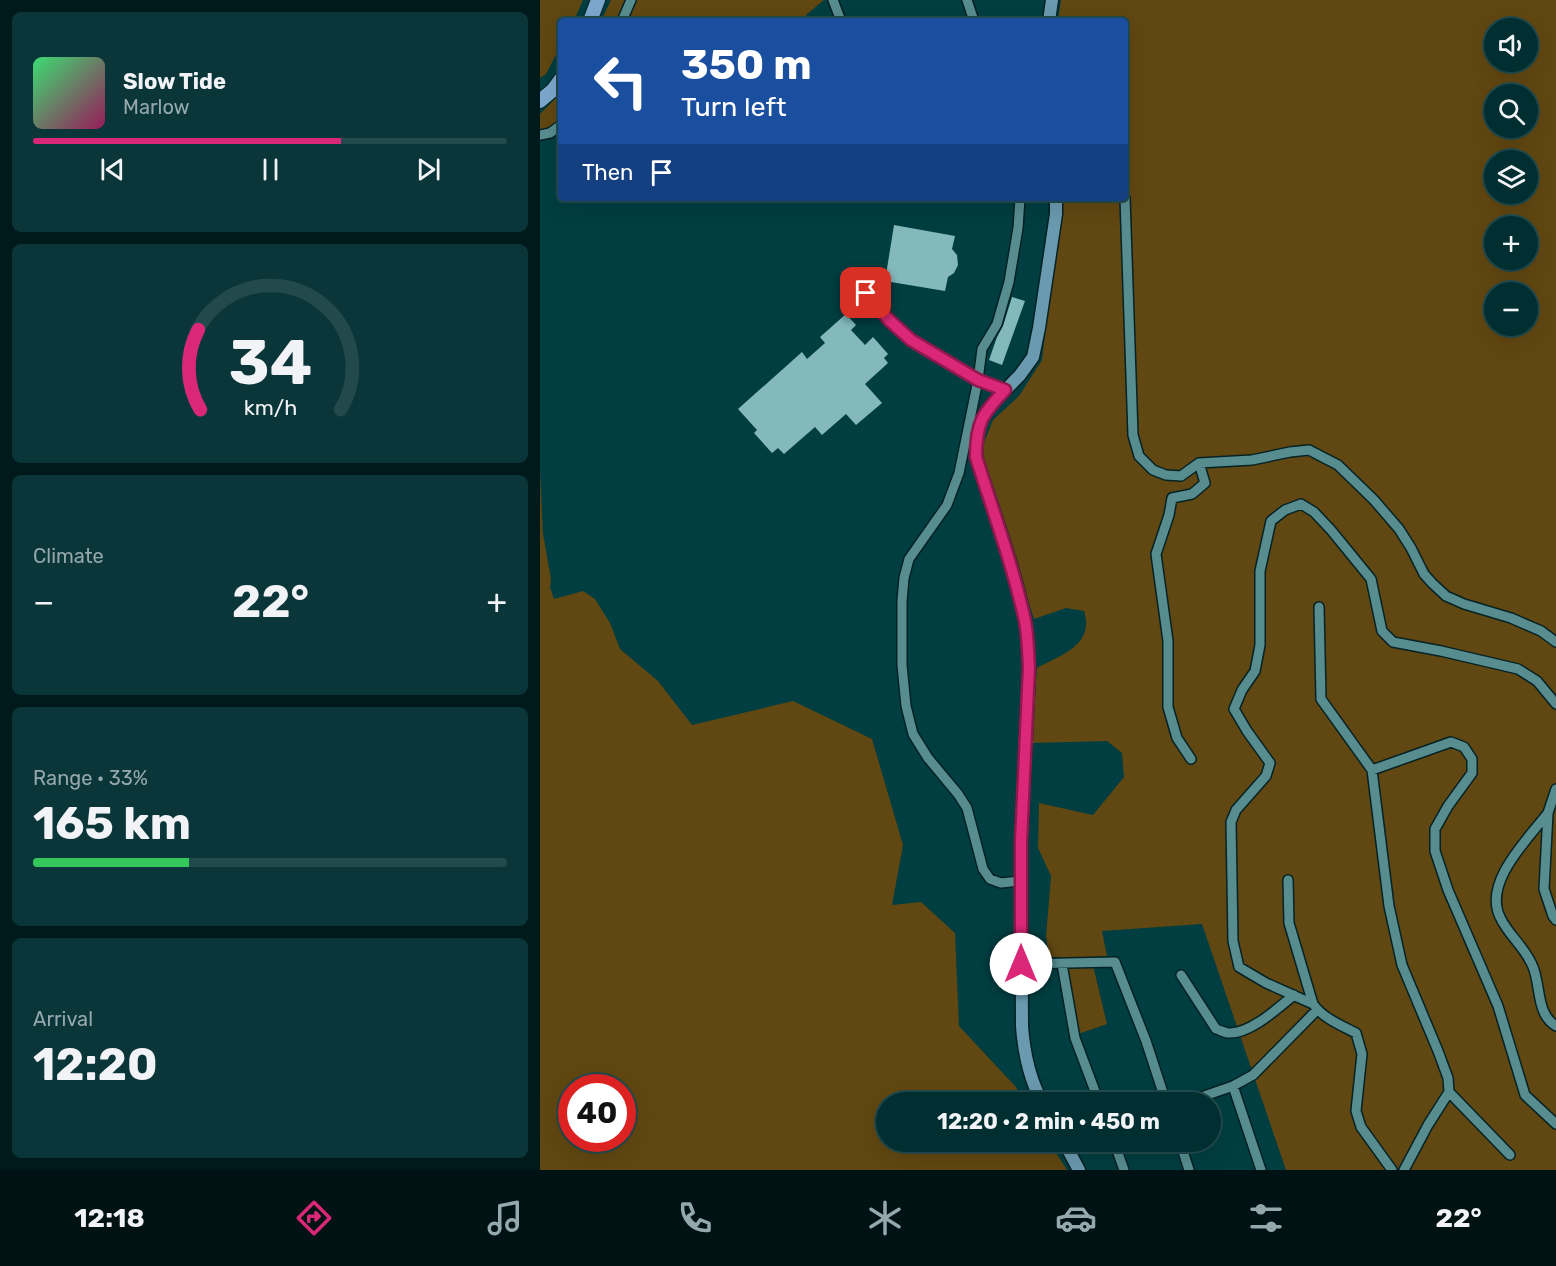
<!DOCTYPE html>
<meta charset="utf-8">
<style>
body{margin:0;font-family:Rubik,sans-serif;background:#0a3639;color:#f1f3f6;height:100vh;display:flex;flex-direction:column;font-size:22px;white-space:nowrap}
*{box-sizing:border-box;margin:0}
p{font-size:20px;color:#95a8ab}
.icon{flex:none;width:33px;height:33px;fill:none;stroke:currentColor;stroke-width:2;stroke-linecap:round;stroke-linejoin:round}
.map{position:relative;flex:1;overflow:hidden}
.panel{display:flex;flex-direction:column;gap:12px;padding:12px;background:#00191b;width:540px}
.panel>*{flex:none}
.top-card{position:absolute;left:18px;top:18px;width:570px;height:183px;border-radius:6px;box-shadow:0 6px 24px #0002,0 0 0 2px #224a4d;background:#1a4fa0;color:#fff;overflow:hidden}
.tools{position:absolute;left:944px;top:18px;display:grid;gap:12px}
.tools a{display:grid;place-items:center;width:54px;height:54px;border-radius:50%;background:#002e31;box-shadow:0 6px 24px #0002,0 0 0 2px #224a4d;font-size:30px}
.speed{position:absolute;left:18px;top:1074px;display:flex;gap:12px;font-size:30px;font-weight:700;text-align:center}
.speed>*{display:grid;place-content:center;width:78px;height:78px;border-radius:50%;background:#002e31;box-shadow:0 6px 24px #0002,0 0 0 2px #224a4d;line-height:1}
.speed .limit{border:9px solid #d22;background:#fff;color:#111}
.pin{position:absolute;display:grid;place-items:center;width:51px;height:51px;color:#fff;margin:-26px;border-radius:12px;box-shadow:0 3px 9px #0006}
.me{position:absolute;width:66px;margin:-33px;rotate:0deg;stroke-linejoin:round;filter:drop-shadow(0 0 4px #0008)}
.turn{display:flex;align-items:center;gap:21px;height:126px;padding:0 24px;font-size:27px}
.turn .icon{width:78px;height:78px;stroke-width:2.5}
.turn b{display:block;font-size:42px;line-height:51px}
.then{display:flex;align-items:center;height:57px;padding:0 24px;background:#0003;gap:12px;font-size:22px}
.big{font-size:45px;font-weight:700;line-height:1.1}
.panel .widget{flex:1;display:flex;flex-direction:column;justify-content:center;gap:9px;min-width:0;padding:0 21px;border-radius:9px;background:#0a3639}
.panel .dial{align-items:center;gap:0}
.dial svg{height:156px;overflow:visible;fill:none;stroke:#224a4d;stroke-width:7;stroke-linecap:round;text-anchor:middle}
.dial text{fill:#f1f3f6;stroke:none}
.song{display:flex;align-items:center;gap:18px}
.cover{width:72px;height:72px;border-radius:9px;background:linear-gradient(135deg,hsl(140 70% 55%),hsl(330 70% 35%))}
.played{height:6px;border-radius:3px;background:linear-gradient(90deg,#db2777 65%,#224a4d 65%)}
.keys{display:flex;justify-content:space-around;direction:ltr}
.heat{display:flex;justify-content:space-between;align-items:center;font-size:33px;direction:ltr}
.charge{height:9px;border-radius:4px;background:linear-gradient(90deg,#34c759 33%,#224a4d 0)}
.trip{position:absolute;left:336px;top:1092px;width:345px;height:60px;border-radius:30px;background:#002e31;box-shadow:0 6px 24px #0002,0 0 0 2px #224a4d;font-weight:700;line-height:60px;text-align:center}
.menu{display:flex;height:96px;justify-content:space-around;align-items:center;background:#001214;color:#95a8ab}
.menu .icon{width:42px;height:42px}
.menu .current{color:#db2777}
.menu b{font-size:27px;color:#f1f3f6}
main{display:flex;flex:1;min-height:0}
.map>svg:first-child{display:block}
</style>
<main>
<section class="panel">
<div class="widget">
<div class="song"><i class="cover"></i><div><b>Slow Tide</b><p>Marlow</p></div></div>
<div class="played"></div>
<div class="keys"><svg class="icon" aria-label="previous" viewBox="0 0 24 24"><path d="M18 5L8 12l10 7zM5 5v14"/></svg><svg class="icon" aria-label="pause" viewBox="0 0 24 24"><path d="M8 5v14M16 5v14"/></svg><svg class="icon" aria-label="next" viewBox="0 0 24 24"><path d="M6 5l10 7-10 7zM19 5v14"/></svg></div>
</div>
<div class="widget dial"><svg viewBox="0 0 100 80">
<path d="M14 69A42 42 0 1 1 86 69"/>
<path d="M14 69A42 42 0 0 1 13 28" stroke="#db2777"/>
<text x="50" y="56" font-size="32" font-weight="700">34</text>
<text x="50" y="72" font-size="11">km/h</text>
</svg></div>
<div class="widget"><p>Climate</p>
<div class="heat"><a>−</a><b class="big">22°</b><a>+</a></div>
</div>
<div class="widget"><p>Range · 33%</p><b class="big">165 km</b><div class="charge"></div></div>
<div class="widget"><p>Arrival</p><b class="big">12:20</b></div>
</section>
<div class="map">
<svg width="1016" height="1170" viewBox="0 0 1016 1170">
<rect width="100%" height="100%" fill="#003e41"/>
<path fill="#614711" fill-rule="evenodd" d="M0,0H43L34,21H21V45L6,74L0,78Z
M71,0H284L266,15L268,21H61Z
M521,0H1016V1170H746L662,924L562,931L567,956L551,957L567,1024L538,1034L521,957H509L506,936L511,876L498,848L499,803L553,815L584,777L582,753L567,741L492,743L497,668C521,655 555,645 544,611L526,608L494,619L440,453L453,420L479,396L502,360L522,198H585V21H518ZM954,28H987V62H954ZM954,94H987V128H954ZM954,160H987V194H954ZM954,226H987V260H954ZM954,292H987V326H954Z
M21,93V121L15,129L0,131V114Z
M0,472L3,534L11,579L10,587L14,599L43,591L55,599L70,623L80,649L118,681L152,725L253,701L332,739L363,845L352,905L381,902L415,933L419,1026L475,1086L485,1102H346V1142H509L527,1170H0ZM32,1088H82V1138H32Z"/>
<path fill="#84b9bc" d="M354,225L415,236L412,249L417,255L418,265L414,273L408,277L405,291L345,281Z
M472,297L485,301L462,365L449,360L457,337L463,326Z
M306,314L316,325L311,330L325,345L333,337L348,354L344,358L348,363L325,384L342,403L316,425L306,414L282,435L275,427L244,454L238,448L232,453L214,433L217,430L198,409L262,352L267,359L285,343L280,337Z"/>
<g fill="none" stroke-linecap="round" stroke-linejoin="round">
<g stroke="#052224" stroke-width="12">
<path id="street" d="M293,0L301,21
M427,0L434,21
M82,21L91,0
M0,135L10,133L21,125
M480,198L478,228L469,282L457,324L442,349L438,380L419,473L407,505L369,559L364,578L362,601V665L366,706L373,734L388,758L418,794L427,808L443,869L450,879L461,883L481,881
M585,198L593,435L599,456L613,470L626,475L641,476L659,463L712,460L750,452L769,450L798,465L834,500L859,529L871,548L884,574L892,583L906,596L924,604L971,618L1001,631L1016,642
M326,293L349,320L371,340L438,380L465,390
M779,607L781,699L832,770L849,906L862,965L898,1051L908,1078L909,1092L970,1155
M651,759L637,738L628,707V641L616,554L629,515L632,498L652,494L665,483L659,463
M832,770L911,742L924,747L932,759V773L908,806L895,829V851L908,890L958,1006L985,1095L1016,1124
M1016,789L1008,813L1004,889L1013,916L1016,920
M1008,813C988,839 943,882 960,917C968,935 986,948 993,967C1001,986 996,1014 1016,1026
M748,880L749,923L773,1004C783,1018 800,1025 816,1033L822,1054L816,1111L821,1127L852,1170
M481,964L575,962L606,1041L626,1102
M522,964L535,1038L559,1102
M641,975L676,1029C680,1030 685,1033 689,1033C710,1034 738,1008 754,995
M773,1004L726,983L699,967L693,941L691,822L696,810L726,776L730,763L707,731L694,709L702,690L715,671L720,645V571L731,521L745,510L761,504L774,512L791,530L831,579L842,631L853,642L901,651L978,669L997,681L1016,704
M693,1086L721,1170
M647,1102L693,1086L713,1075L777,1010
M574,1142L584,1170
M640,1142L649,1170
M864,1170L888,1125L909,1092"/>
</g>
<g stroke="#052224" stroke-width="15">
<path id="secondary" d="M509,21L512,0
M502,1102C489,1078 484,1054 482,1026L481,841L489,667C488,652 488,636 485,621C474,566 453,511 436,457V438L439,422L452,404L480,375L493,357L499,328L516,214V198
M524,1142L539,1170"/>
</g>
<g stroke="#052224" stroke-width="16">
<path id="primary" d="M50,21L58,0
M0,101L13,90L21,79"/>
</g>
<use href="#street" stroke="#588d90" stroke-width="9"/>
<use href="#secondary" stroke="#6a9aaf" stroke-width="12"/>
<use href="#primary" stroke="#7da8ce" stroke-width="14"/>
</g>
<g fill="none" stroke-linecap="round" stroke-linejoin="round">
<g stroke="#8e194d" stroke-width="15">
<path id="route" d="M326,293L349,320L371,340L438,380L465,390C442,414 436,423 436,457C453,511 473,566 485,621C488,636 488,652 489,667L481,841V964"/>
</g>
<use href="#route" stroke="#db2777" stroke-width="10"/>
</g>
</svg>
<div class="tools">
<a><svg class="icon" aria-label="sound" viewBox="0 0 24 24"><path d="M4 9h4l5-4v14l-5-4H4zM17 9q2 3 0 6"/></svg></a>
<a><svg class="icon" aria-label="search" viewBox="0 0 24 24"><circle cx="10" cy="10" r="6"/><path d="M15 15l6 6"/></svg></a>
<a><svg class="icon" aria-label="layers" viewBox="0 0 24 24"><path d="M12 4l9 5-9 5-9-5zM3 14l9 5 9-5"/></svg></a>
<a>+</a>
<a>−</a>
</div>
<div class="speed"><div class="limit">40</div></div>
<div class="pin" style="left:326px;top:293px;background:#d93025"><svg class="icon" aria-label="arrive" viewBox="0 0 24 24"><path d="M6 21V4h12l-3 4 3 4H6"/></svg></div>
<svg class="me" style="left:481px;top:964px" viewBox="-20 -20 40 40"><circle r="19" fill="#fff"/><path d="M0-13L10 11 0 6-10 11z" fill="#db2777"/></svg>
<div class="trip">12:20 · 2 min · 450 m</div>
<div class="top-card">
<div class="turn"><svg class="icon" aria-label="left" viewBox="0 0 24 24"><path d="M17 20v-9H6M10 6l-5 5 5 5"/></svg><div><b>350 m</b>Turn left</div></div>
<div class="then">Then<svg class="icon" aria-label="arrive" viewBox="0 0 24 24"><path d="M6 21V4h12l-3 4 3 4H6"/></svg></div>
</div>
</div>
</main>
<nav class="menu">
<b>12:18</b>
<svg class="icon current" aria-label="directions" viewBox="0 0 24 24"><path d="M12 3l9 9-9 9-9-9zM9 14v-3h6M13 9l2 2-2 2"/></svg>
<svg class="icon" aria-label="music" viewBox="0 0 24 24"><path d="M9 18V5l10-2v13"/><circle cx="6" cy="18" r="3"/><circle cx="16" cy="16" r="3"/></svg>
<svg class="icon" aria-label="phone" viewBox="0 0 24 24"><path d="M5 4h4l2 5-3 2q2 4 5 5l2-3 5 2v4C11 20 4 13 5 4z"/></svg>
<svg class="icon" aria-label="climate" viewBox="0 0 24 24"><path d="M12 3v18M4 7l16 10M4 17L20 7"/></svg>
<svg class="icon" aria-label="car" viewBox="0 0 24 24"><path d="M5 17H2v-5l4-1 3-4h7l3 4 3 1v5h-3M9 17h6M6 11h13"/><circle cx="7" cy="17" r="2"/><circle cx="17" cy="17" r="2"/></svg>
<svg class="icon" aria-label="filters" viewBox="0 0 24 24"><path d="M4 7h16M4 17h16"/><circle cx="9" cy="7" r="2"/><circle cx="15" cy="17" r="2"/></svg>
<b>22°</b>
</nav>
